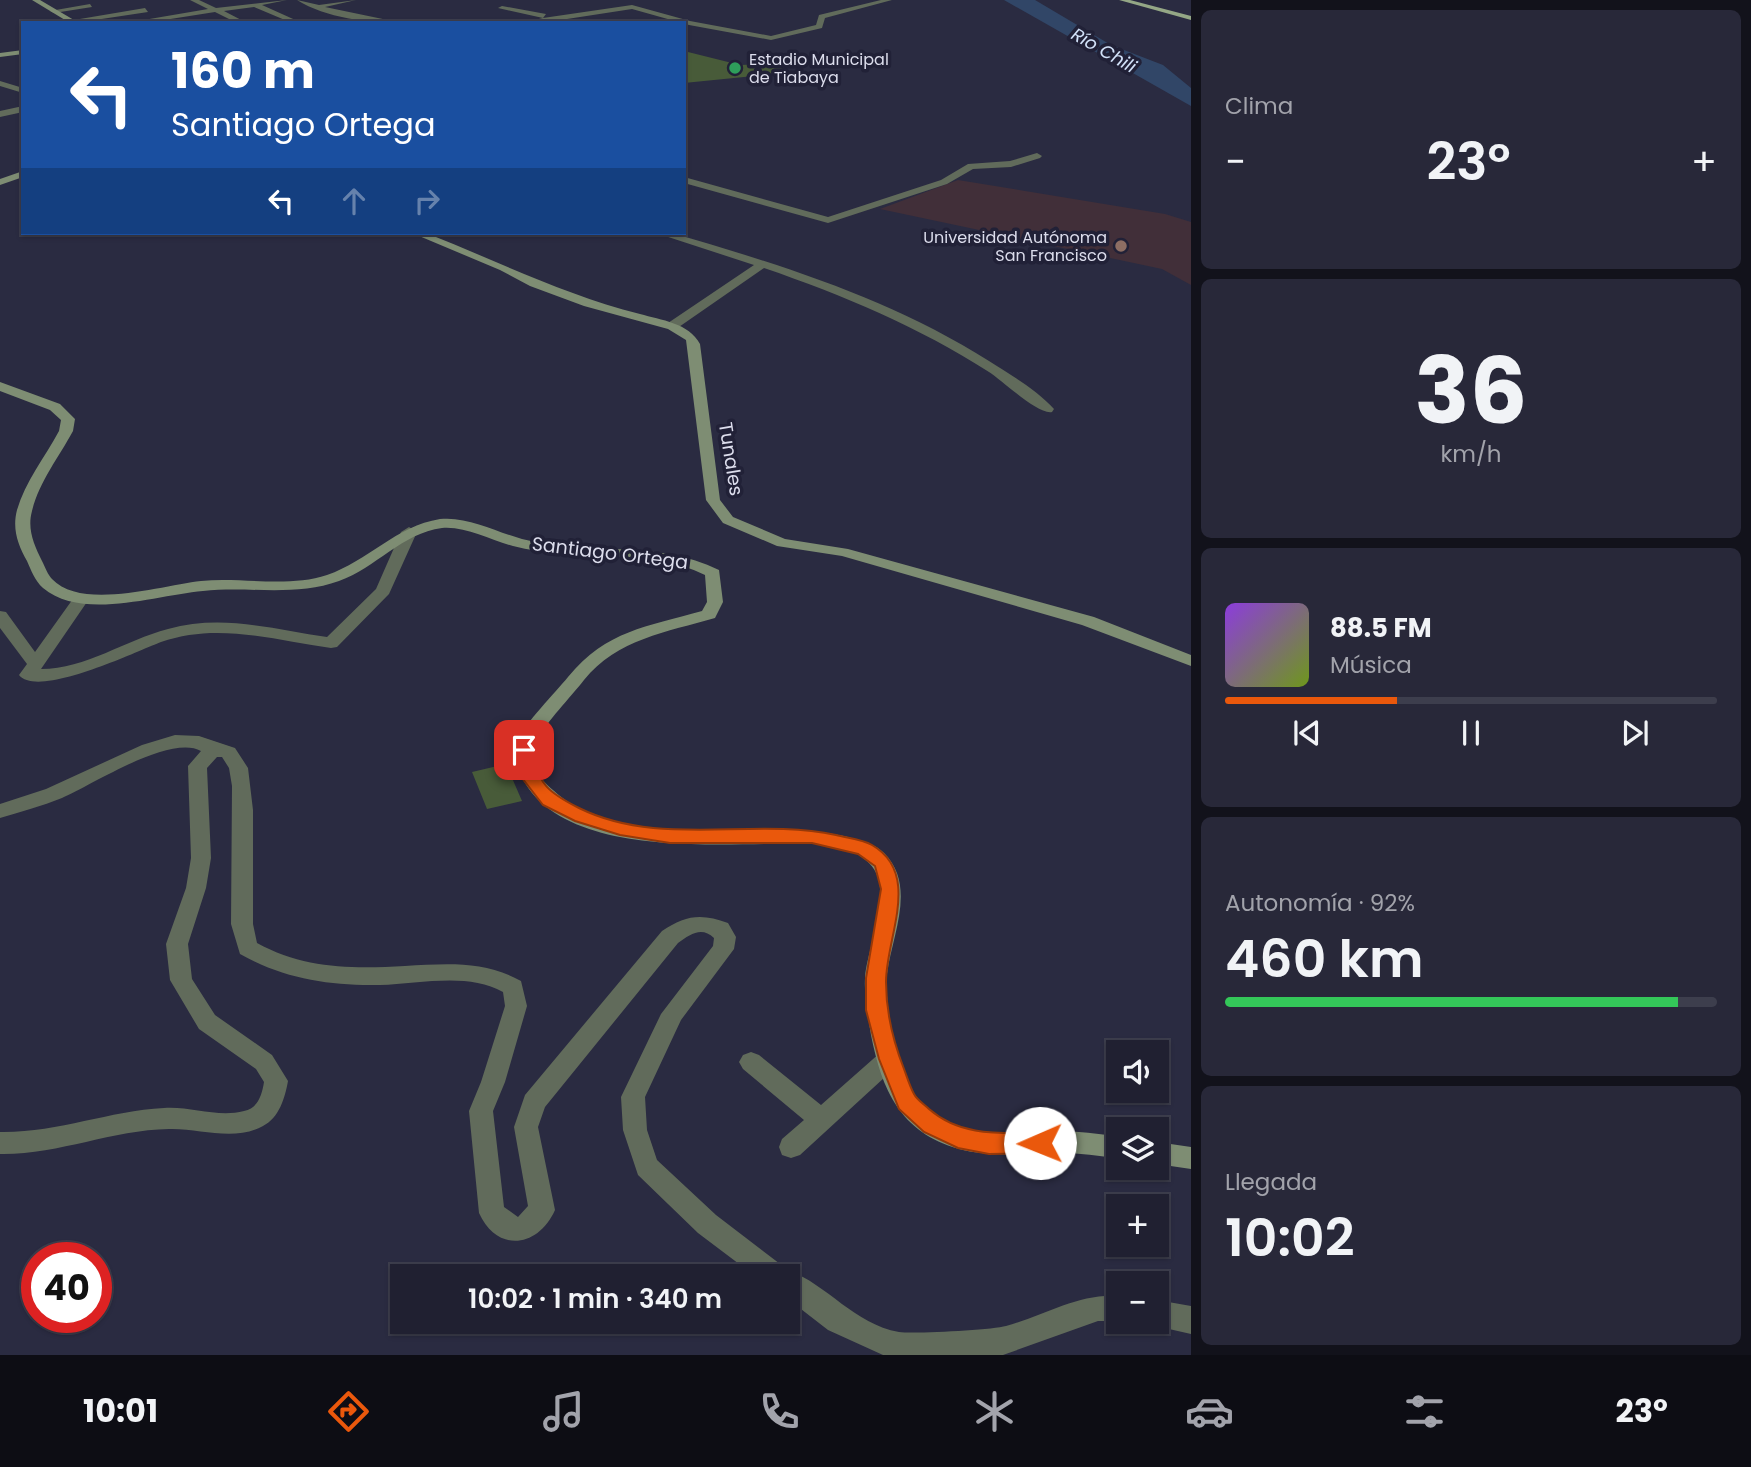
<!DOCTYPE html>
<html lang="es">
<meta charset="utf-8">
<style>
body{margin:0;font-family:Poppins,sans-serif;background:#282839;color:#f1f3f6;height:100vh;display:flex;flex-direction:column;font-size:26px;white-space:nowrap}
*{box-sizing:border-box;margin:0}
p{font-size:23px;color:#a2a3ab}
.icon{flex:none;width:38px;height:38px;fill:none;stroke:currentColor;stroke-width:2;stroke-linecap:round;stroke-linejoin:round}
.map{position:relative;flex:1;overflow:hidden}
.panel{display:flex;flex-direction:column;gap:10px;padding:10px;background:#12121b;width:560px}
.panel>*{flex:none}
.top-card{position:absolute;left:21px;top:21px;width:665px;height:214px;border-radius:0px;box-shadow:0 2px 5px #0004,0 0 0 2px #3d3e4d;background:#1a4fa0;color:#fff;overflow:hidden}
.fabs{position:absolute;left:1106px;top:1040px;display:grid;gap:14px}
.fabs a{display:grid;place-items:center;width:63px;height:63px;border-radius:0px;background:#202031;box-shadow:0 2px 5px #0004,0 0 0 2px #3d3e4d;font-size:35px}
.speed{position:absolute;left:21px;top:1242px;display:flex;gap:14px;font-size:35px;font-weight:700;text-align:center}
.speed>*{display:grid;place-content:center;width:91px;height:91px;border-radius:50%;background:#202031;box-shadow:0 2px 5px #0004,0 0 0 2px #3d3e4d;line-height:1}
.speed .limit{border:10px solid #d22;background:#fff;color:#111}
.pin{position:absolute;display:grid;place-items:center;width:60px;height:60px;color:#fff;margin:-30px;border-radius:14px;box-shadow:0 4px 10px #0006}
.me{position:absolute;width:77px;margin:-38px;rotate:269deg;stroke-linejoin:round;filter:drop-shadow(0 0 5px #0008)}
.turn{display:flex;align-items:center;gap:24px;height:147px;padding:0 35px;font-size:32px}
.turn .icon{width:91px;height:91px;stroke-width:2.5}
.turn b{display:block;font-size:49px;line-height:60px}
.lanes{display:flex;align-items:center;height:66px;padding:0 35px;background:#0003;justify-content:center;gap:35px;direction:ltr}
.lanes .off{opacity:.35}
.big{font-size:52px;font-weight:600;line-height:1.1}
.panel .widget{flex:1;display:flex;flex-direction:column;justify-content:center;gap:10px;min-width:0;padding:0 24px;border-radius:10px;background:#282839}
.panel .dial{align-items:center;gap:0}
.dial b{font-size:91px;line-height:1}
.song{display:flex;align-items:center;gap:21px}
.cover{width:84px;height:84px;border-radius:10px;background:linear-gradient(135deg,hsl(270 70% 55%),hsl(80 70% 35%))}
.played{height:7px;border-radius:4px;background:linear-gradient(90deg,#ea580c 35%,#3d3e4d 35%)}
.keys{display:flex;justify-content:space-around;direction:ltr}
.heat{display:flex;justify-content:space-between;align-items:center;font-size:38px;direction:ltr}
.charge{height:10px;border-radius:5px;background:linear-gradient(90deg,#34c759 92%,#3d3e4d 0)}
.trip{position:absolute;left:390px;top:1264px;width:410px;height:70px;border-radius:0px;background:#202031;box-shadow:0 2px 5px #0004,0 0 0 2px #3d3e4d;font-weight:600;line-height:70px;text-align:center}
.dock{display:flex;height:112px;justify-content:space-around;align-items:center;background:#0d0d14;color:#a2a3ab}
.dock .icon{width:49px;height:49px}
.dock .active{color:#ea580c}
.dock b{font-size:32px;color:#f1f3f6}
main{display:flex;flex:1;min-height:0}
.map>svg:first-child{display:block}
</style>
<main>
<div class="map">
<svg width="1191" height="1355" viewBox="0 0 1191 1355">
<rect width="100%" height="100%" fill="#2a2b41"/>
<path fill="#412f39" d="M958,180L1165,214L1191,222V285L1162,269L880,209Z"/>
<path fill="#485b39" d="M684,51L740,65L786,63L783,73L684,83Z
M506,764L522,801L487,809L472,772Z"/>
<path fill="#314667" d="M1004,0H1035L1111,45L1163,65L1191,88V106Z"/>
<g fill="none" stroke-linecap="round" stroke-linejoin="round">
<path fill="#616b5b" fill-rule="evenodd" d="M190,0H199L216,8L287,0L262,5L302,23H292L254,7L224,11L247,23H237L215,12L145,23H126L208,9Z
M297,0L319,5L356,0L325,7L402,23C368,23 326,18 297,0Z
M881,0H892L825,18L822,28L771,40L689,25L632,9L541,23H522L543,18L498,8L502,6L546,14L543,18L632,5L690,21L771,36L816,25L819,15Z
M90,4L92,7L54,13L50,11Z
M145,8L148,12L75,23L68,21Z
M0,81L23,88V93L0,86Z
M23,106V112L0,117V111Z
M1037,153L1042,156L1040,158L1011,167L973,169L947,184L828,223L684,183V177L828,217L941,180L968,164L1010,161Z
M656,233H672C782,265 891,299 989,361C1011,375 1037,390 1054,409L1052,412C1038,415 1003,381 989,372C919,327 843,295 764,268L676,329H668V323L754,265Z
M409,527L417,532L389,594L337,647L331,648C274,640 217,622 161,642C137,651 38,699 19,675L27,664L0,628V611L6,612L35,652L75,596H87L89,599L41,669C86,669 125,640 168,629C221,614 274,629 327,637L376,589L401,532Z
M175,735L199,736L235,748L248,768L253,810V924L257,943C304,969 353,969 405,966C445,964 484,960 521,981L527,1006L505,1082L493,1111L504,1207L518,1217L528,1206L514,1127L525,1095L662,931C685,915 702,913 728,923L736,937L734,949L681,1020L645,1097L647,1130L657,1160L716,1215L788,1270C828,1285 854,1324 899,1332C914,1334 992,1330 1006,1326C1043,1316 1079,1293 1118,1296V1321H1121H1098L1003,1355H883L828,1330L788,1299V1276H755L698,1233L638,1175L623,1130L621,1097L661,1014L713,946L714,938C702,926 690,934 678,943L545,1107L538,1127L555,1210C538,1248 497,1253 479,1213L469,1111L481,1082L505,1006L503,992C468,972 419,984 380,985C330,986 284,979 240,954L231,924L232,786L229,768L222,757H217L207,768L211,858L206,888L188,944L192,979L215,1015L272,1055L288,1081C285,1098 279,1118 263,1126C233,1142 200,1128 169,1129C111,1130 58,1155 0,1154V1132C57,1133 108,1111 164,1108C190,1106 218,1118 244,1111C258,1108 262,1095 264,1082L256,1069L199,1029L170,980L166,944L186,888L191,858L188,766L201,751C170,734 92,785 62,798C42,806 20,812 0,818V804L46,789L142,745Z
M889,1049L897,1052L901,1059L897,1066L800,1155L791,1158L782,1155L779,1147L782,1139L804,1120L743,1069L739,1062L743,1055L751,1052L759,1055L821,1105L881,1052Z
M1157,1300L1191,1306V1334L1147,1324L1146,1321H1157Z"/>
<path fill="#7e8d73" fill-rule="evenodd" d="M32,0H40L79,23H70Z
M23,50V54L0,57V53Z
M23,171V177L0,185V179Z
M412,233H426C497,261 565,295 640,314C661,320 689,323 700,344L720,500L733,517L785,539L848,549L1094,617L1191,655V666L1082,625L842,556L777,546L723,523L706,500L686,340L668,329L584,306L530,286L500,270Z
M0,382L60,404L75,419L73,431C59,457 39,482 32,511C27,529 34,545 42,561C45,567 48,575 52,579C82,611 163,585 201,581C242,577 288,588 327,575C368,561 396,526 440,519C468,516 496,532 522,539C587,556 657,539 719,570L723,602L715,618C667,632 617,639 584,680C570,698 547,721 537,740C532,749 534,764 538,772C543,783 552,789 560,796C632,856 769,813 855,839C865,842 876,845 884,853C917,886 892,935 887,974C884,1004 897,1071 915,1095C925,1109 943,1122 960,1127C991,1136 1025,1132 1058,1131C1078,1131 1098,1134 1118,1136V1158C1099,1156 1080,1153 1061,1153C1027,1153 993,1158 959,1149C900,1132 882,1090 871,1035C868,1016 864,997 865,978C867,946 896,889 869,863C844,838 795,844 764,844C695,845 566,851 525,783C517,771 512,754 518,740C525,723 555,693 568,677C607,630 646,627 702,611L707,602L705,575C650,547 575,562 513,546C490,540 466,526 442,528C402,533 376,568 339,581C295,597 248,586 203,591C157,595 82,621 43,588C35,581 31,570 27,561C18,545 12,529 17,510C25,482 45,457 59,431L61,420L50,410L0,391Z
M1157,1142L1191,1147V1169L1157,1164Z"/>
<path fill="#94a786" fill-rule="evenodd" d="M1119,0H1130L1191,16V20Z"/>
</g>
<path fill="#ea580c" stroke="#983908" stroke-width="2" d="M524,745L533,750C537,784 549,793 579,808C660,848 752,817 836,835C847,838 862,839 872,845C922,874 886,937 886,982C886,1012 893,1041 904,1069C907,1077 910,1087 914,1094C917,1100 924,1104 929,1109C961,1137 1000,1133 1040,1133L1047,1136L1051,1143L1047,1150L1040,1153L989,1154L958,1148L924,1132L899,1109L879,1059L866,1010V978L881,889L875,866L858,854L812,843H670L620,835L575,821L543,805L519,774L516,750Z"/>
<circle fill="#2e9e5b" stroke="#212137" stroke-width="2.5" cx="735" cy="68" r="7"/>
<circle fill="#8d6e63" stroke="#212137" stroke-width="2.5" cx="1121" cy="246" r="7"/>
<g text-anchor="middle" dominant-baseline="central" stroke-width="7" stroke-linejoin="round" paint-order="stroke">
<g font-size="16" fill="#dcddec" stroke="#212137" text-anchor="start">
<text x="749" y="59">Estadio Municipal<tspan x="749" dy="18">de Tiabaya</tspan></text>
<text x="1107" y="237" text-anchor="end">Universidad Autónoma<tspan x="1107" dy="18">San Francisco</tspan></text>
</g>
<g font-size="18" font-style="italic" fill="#d2e2f9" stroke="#212137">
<text transform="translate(1104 50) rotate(30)">Río Chili</text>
</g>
<g font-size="19" fill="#dcddec" stroke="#212137">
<text transform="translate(731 459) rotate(81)">Tunales</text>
<text transform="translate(610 553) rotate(7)">Santiago Ortega</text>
</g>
</g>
</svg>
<div class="fabs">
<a><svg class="icon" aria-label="sound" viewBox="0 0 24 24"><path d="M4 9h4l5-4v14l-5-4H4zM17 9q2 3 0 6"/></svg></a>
<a><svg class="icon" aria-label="layers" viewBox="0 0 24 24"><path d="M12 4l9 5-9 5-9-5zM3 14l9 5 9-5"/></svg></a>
<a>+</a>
<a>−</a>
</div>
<div class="speed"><div class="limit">40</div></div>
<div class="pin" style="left:524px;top:750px;background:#d93025"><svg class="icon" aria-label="arrive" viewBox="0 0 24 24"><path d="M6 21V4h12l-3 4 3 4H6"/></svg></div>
<svg class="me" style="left:1040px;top:1143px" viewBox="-20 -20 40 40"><circle r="19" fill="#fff"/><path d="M0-13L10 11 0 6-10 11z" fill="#ea580c"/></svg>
<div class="trip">10:02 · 1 min · 340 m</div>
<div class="top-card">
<div class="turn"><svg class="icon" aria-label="left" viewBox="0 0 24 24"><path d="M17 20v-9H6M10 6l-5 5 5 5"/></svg><div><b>160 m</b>Santiago Ortega</div></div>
<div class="lanes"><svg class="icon" aria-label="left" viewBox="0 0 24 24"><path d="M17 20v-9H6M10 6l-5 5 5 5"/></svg><svg class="icon off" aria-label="ahead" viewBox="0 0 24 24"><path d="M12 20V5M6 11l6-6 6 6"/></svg><svg class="icon off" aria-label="right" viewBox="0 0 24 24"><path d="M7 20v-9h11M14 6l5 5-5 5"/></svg></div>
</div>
</div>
<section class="panel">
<div class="widget"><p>Clima</p>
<div class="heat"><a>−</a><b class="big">23°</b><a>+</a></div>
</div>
<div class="widget dial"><b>36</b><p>km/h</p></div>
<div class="widget">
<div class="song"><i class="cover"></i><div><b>88.5 FM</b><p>Música</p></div></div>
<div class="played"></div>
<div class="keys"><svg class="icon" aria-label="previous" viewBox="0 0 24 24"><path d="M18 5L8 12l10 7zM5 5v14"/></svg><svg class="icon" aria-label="pause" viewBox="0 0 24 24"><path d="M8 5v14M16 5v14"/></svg><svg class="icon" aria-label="next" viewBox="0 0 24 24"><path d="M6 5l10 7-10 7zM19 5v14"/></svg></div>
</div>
<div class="widget"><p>Autonomía · 92%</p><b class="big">460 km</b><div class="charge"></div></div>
<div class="widget"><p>Llegada</p><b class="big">10:02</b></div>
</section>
</main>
<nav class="dock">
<b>10:01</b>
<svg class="icon active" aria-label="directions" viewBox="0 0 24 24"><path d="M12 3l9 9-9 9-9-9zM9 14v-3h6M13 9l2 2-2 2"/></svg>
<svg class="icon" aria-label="music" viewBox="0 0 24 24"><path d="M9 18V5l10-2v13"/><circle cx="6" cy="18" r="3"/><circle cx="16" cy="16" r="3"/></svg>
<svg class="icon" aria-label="phone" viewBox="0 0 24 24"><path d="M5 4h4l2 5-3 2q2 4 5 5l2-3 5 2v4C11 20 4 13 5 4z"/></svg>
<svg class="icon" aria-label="climate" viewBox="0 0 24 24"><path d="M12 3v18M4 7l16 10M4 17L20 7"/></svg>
<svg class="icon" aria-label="car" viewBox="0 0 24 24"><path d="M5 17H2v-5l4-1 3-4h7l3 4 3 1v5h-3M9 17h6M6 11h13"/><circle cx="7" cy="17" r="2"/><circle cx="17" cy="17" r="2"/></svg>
<svg class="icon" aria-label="filters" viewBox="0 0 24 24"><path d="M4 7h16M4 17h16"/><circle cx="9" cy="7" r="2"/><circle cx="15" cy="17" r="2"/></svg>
<b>23°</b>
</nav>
